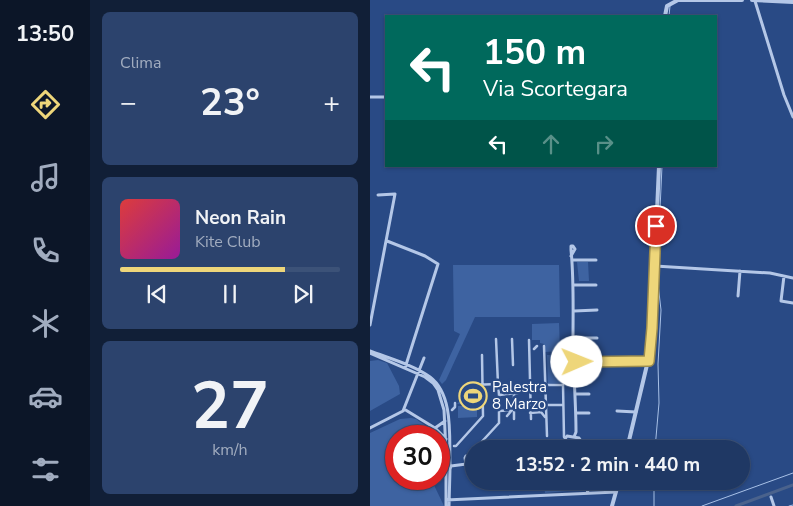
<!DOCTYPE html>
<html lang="it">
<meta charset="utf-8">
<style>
body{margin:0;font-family:"Nunito Sans",sans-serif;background:#2c436d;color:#f1f3f6;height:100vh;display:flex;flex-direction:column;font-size:19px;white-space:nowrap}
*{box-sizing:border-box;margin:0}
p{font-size:16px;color:#a1acbf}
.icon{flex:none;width:28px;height:28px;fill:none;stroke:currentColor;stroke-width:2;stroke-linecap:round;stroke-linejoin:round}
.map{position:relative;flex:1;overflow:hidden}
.sheet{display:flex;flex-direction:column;gap:12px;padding:12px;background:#111f37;width:280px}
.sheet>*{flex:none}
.top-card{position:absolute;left:15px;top:15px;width:332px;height:152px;border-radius:0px;box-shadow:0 1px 4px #0004,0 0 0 1px #3c5278;background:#00695c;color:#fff;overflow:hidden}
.speed{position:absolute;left:15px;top:425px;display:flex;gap:10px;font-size:25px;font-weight:700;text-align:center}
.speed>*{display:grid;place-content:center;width:65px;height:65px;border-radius:50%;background:#1f3864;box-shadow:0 1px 4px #0004,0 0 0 1px #3c5278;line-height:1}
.speed .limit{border:8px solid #d22;background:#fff;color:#111}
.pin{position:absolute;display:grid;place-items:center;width:42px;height:42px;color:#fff;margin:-21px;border:2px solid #fff;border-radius:50%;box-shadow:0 1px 5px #0007}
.me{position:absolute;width:55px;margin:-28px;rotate:89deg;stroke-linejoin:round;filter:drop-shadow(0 0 4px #0008)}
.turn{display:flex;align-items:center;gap:18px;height:105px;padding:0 15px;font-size:22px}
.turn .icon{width:65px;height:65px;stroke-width:2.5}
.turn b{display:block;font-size:35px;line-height:42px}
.lanes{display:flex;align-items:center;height:48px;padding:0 15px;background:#0003;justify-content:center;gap:25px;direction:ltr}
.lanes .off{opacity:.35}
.big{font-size:38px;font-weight:700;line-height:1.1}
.sheet .widget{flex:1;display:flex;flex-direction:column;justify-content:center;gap:8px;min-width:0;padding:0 18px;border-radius:8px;background:#2c436d}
.sheet .dial{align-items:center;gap:0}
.dial b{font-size:65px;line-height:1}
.song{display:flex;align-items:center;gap:15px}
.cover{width:60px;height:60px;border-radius:8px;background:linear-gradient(135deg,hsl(0 70% 55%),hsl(300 70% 35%))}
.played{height:5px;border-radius:2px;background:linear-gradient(90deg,#eed67a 75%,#3c5278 75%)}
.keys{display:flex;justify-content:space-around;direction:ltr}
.heat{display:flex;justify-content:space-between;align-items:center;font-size:28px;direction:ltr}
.trip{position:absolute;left:95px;top:440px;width:285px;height:50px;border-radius:25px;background:#1f3864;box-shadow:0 1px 4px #0004,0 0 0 1px #3c5278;font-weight:700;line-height:50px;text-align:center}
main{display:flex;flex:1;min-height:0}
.tab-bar{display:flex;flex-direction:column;width:90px;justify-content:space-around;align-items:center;background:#0c1628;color:#a1acbf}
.tab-bar .icon{width:35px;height:35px}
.tab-bar .on{color:#eed67a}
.tab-bar b{font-size:22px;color:#f1f3f6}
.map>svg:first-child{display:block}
</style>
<main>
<nav class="tab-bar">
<b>13:50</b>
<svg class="icon on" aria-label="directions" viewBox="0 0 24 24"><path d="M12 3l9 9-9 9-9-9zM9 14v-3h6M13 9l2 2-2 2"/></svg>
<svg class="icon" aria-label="music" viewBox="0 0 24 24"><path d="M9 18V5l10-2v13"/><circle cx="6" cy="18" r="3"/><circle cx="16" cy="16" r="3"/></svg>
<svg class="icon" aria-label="phone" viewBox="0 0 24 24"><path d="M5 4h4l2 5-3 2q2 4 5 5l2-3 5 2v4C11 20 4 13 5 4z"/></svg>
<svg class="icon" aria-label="climate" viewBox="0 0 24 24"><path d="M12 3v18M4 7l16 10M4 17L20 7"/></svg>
<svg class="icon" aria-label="car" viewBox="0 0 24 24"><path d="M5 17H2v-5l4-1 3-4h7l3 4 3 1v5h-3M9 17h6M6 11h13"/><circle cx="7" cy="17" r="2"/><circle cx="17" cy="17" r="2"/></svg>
<svg class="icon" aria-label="filters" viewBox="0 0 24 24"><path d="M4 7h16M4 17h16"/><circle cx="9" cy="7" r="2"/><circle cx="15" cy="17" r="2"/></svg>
</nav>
<section class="sheet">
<div class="widget"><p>Clima</p>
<div class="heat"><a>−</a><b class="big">23°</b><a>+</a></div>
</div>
<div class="widget">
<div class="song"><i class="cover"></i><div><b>Neon Rain</b><p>Kite Club</p></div></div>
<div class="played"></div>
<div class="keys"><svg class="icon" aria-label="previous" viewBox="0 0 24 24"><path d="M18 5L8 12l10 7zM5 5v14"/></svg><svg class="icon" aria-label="pause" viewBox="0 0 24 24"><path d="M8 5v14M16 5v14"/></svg><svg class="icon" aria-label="next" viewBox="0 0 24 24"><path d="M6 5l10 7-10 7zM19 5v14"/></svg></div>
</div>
<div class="widget dial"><b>27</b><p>km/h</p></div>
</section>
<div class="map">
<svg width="423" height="506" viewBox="0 0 423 506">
<rect width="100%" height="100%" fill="#294a85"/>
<path fill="#3e63a1" d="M207,262H218L219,281H209Z
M83,265H189L190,317H105L76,380L72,384L69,380L90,334L84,331Z
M189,323L190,351L175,352L174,344L170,343V340H162V324Z
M177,355H190L191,383L178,384Z
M8,360L17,363L29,386L30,394L0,411V361Z
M112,388V403L87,404L101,389Z
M88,406H107V417L88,418Z
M41,418L46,419C65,433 81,438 69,466V436H26V479H69V471L72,478L63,483L74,506H0V433L30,419Z
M209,481V490L175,493L174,482Z"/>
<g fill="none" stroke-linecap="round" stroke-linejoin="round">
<path stroke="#a8c1e7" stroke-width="1" d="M299,16L300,6
M285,449L289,403L288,364L291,310L287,275L292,166
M284,506V484
M332,506L423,473
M419,506L423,505"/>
<path stroke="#4a628c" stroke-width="3" d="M366,506L423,485"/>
<path stroke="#b4c7e7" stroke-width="2.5" d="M126,339L128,384
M142,339L143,365
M159,340L161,419
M174,346L177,436
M164,349L167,346
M101,385L128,384L129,395L148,393
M159,385H193L194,437H195
M144,393V419
M176,405H193
M82,410L85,407V403
M129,411L142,410L137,416
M160,413L171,412L175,417
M84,446H86L113,416L112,355
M105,449L129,423V395
M103,451H104"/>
<path stroke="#b4c7e7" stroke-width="3" d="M385,1L414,95L423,117
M0,97H16
M17,241L55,256L68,264L35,368
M201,256L205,249L203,246H201V250C204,279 203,309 203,339C203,370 206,401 206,432L204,437
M202,260H226
M285,266L400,273L423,278
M414,276L411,301L423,303
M203,285H226
M368,296L370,271
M204,311L227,310
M0,325L25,194L8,195
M203,338H227
M0,351C18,358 44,365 60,377C84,395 79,437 80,464
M0,353L55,377L63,383L68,390L74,410L76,452L77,464L75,466L76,469V506
M204,362L278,361
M206,394H219
M34,409L65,428L76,439
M247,411L266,412
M206,413H219
M0,428L33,411L54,358
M65,428L75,421
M211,442L253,441
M137,449C155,446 192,438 208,444L211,441L209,438L197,436L195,439L197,442
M79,463L81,466L80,469L79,506
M96,464L95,458L96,456L104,455
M81,466L104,463
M215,481L218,493
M258,481L280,483L293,481
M401,497L404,506
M76,500L246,492"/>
<path stroke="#b4c7e7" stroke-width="4" d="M382,0L423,2
M295,16L297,6L308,0H372
M257,449L281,348L289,166
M242,506L249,481"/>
</g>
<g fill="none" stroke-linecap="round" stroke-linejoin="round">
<g stroke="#9b8b4f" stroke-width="12">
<path id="route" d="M207,362L279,361L282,328L286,226"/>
</g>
<use href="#route" stroke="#eed67a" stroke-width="9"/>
</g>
<defs>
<g id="stadium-ring" transform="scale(1.4375)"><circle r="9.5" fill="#294a85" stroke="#eed67a" stroke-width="1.5"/><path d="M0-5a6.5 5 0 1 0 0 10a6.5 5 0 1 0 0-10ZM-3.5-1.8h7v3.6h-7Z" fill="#eed67a"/></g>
</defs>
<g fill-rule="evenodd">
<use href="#stadium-ring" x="103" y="396"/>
</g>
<g text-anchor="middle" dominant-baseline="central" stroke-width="5" stroke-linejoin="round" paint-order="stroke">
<g font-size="15" fill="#fff" stroke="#294a85" text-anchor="start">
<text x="122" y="387">Palestra<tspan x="122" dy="17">8 Marzo</tspan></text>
</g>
</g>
</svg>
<div class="speed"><div class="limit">30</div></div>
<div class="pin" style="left:286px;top:226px;background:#d93025"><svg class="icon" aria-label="arrive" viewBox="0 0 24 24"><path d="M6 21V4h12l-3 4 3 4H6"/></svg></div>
<svg class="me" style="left:207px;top:362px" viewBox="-20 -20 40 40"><circle r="19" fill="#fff"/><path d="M0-13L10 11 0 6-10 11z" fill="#eed67a"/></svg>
<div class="trip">13:52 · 2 min · 440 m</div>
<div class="top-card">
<div class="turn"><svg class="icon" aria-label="left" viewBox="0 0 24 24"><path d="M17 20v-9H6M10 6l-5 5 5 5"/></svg><div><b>150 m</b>Via Scortegara</div></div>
<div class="lanes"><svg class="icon" aria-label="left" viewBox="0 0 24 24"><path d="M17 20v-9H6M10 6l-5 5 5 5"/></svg><svg class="icon off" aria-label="ahead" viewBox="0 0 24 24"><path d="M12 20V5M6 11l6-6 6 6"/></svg><svg class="icon off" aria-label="right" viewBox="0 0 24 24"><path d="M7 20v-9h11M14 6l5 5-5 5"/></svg></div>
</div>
</div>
</main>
